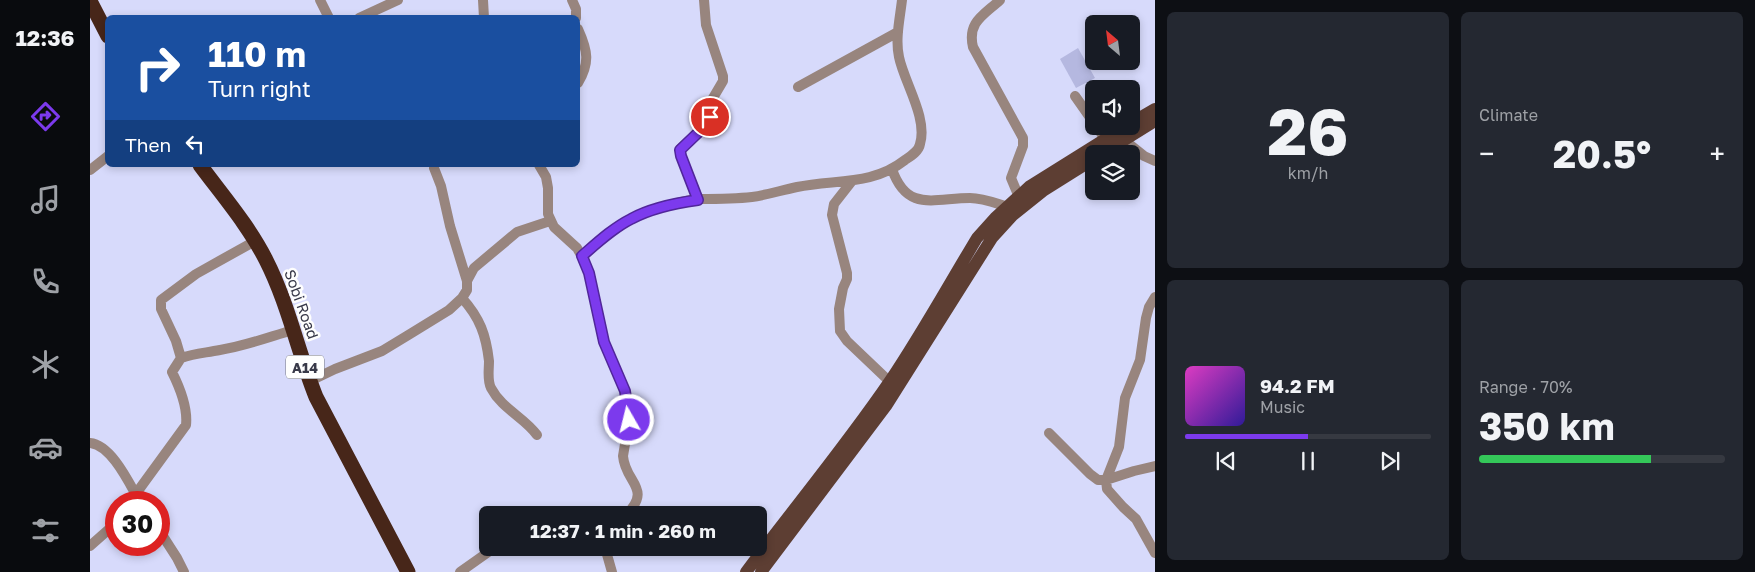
<!DOCTYPE html>
<meta charset="utf-8">
<style>
body{margin:0;font-family:"Golos Text",sans-serif;background:#242831;color:#f1f3f6;height:100vh;display:flex;flex-direction:column;font-size:19px;white-space:nowrap}
*{box-sizing:border-box;margin:0}
p{font-size:16px;color:#9ea1a6}
.icon{flex:none;width:28px;height:28px;fill:none;stroke:currentColor;stroke-width:2;stroke-linecap:round;stroke-linejoin:round}
.map{position:relative;flex:1;overflow:hidden}
.panel{display:flex;flex-direction:column;gap:12px;padding:12px;background:#0d0f14;width:600px}
.panel>*{flex:none}
.hud{position:absolute;left:15px;top:15px;width:475px;height:152px;border-radius:8px;box-shadow:0 2px 8px #0003;background:#1a4fa0;color:#fff;overflow:hidden}
.needle{width:32px;rotate:332deg}
.fabs{position:absolute;left:995px;top:15px;display:grid;gap:10px}
.fabs a{display:grid;place-items:center;width:55px;height:55px;border-radius:8px;background:#171b24;box-shadow:0 2px 8px #0003;font-size:25px}
.speed{position:absolute;left:15px;top:491px;display:flex;gap:10px;font-size:25px;font-weight:700;text-align:center}
.speed>*{display:grid;place-content:center;width:65px;height:65px;border-radius:50%;background:#171b24;box-shadow:0 2px 8px #0003;line-height:1}
.speed .limit{border:8px solid #d22;background:#fff;color:#111}
.pin{position:absolute;display:grid;place-items:center;width:42px;height:42px;color:#fff;margin:-21px;border:2px solid #fff;border-radius:50%;box-shadow:0 1px 5px #0007}
.me{position:absolute;width:55px;margin:-28px;rotate:352deg;stroke-linejoin:round;filter:drop-shadow(0 0 4px #0008)}
.turn{display:flex;align-items:center;gap:18px;height:105px;padding:0 20px;font-size:22px}
.turn .icon{width:65px;height:65px;stroke-width:2.5}
.turn b{display:block;font-size:35px;line-height:42px}
.then{display:flex;align-items:center;height:48px;padding:0 20px;background:#0003;gap:10px;font-size:19px}
.big{font-size:38px;font-weight:700;line-height:1.1}
.panel .card{flex:1;display:flex;flex-direction:column;justify-content:center;gap:8px;min-width:0;padding:0 18px;border-radius:8px;background:#242831}
.panel .dial{align-items:center;gap:0}
.dial b{font-size:65px;line-height:1}
.song{display:flex;align-items:center;gap:15px}
.cover{width:60px;height:60px;border-radius:8px;background:linear-gradient(135deg,hsl(310 70% 55%),hsl(250 70% 35%))}
.played{height:5px;border-radius:2px;background:linear-gradient(90deg,#7c3aed 50%,#363941 50%)}
.keys{display:flex;justify-content:space-around;direction:ltr}
.heat{display:flex;justify-content:space-between;align-items:center;font-size:28px;direction:ltr}
.charge{height:8px;border-radius:4px;background:linear-gradient(90deg,#34c759 70%,#363941 0)}
.panel .tiles{flex:1;display:grid;gap:12px;grid-template-columns:repeat(2,1fr)}
.trip{position:absolute;left:389px;top:506px;width:288px;height:50px;border-radius:8px;background:#171b24;box-shadow:0 2px 8px #0003;font-weight:700;line-height:50px;text-align:center}
main{display:flex;flex:1;min-height:0}
.menu{display:flex;flex-direction:column;width:90px;justify-content:space-around;align-items:center;background:#090b0e;color:#9ea1a6}
.menu .icon{width:35px;height:35px}
.menu .current{color:#7c3aed}
.menu b{font-size:22px;color:#f1f3f6}
.map>svg:first-child{display:block}
</style>
<main>
<nav class="menu">
<b>12:36</b>
<svg class="icon current" aria-label="directions" viewBox="0 0 24 24"><path d="M12 3l9 9-9 9-9-9zM9 14v-3h6M13 9l2 2-2 2"/></svg>
<svg class="icon" aria-label="music" viewBox="0 0 24 24"><path d="M9 18V5l10-2v13"/><circle cx="6" cy="18" r="3"/><circle cx="16" cy="16" r="3"/></svg>
<svg class="icon" aria-label="phone" viewBox="0 0 24 24"><path d="M5 4h4l2 5-3 2q2 4 5 5l2-3 5 2v4C11 20 4 13 5 4z"/></svg>
<svg class="icon" aria-label="climate" viewBox="0 0 24 24"><path d="M12 3v18M4 7l16 10M4 17L20 7"/></svg>
<svg class="icon" aria-label="car" viewBox="0 0 24 24"><path d="M5 17H2v-5l4-1 3-4h7l3 4 3 1v5h-3M9 17h6M6 11h13"/><circle cx="7" cy="17" r="2"/><circle cx="17" cy="17" r="2"/></svg>
<svg class="icon" aria-label="filters" viewBox="0 0 24 24"><path d="M4 7h16M4 17h16"/><circle cx="9" cy="7" r="2"/><circle cx="15" cy="17" r="2"/></svg>
</nav>
<div class="map">
<svg width="1065" height="572" viewBox="0 0 1065 572">
<rect width="100%" height="100%" fill="#d7dafb"/>
<path fill="#b5b8e0" d="M988,48L1005,78L986,88L970,59Z"/>
<g fill="none" stroke-linecap="round" stroke-linejoin="round">
<path stroke="#98857e" stroke-width="10" d="M230,0L239,18
M393,0L394,18
M482,0L486,9V18
M910,0C894,15 877,22 883,47L933,138V146L921,178L929,197
M269,18L308,0
M488,29C498,51 500,63 488,83
M708,87L808,32
M985,96L1004,123
M1006,126L1015,139
M1034,140L1054,156L1065,161
M449,165L456,177L458,188V214L464,227L487,248L494,260L499,273L514,342L535,391L539,420L533,456C535,483 563,488 536,515
M802,169C817,213 845,198 880,198C893,198 905,203 918,207
M0,170L18,156
M762,181L744,204L742,215L757,273V279L753,288L749,309L750,331L757,341L799,381
M608,199L591,156L590,149L614,127L619,117L623,98L633,81V76L616,25L614,0
M492,256C512,238 535,219 561,210C576,206 594,200 609,199C627,199 644,199 662,197C677,195 692,190 707,187C745,179 782,186 815,160C821,156 829,151 830,144C838,118 814,82 809,57C805,39 810,18 812,0
M377,281L384,268L427,232L460,221
M1065,297L1059,307L1056,318L1050,360L1035,398L1029,447L1016,480L1017,489L1033,507L1046,519L1065,553
M372,298C390,318 396,335 399,361C399,371 397,380 401,388C412,409 434,417 447,435
M91,358C105,353 115,353 130,350C155,346 179,337 203,330
M220,381L245,369L292,351L320,334L359,310L372,298L377,290V281L360,226L351,186L344,168
M959,433L1000,474L1008,480H1016L1044,471L1065,466
M0,443C22,445 40,485 50,502
M45,495L96,425C98,407 90,388 82,372L91,358L86,341L71,309V300L106,274L165,241
M69,530L87,558L94,572
M0,546L26,523
M431,548L442,549L462,548
M517,548L516,551L522,572
M370,572L404,548"/>
<path stroke="#5d3e33" stroke-width="12" d="M1041,123L1065,109
M1012,154L1065,121
M656,572C704,508 755,447 800,381C831,335 858,286 887,238L905,218L940,186L1036,126
M671,572L796,406L902,238L923,215L953,191L1004,159"/>
<path stroke="#472619" stroke-width="15" d="M0,1L18,36
M110,165C133,196 159,226 176,260C198,303 208,352 226,397L318,572"/>
</g>
<g fill="none" stroke-linecap="round" stroke-linejoin="round">
<g stroke="#51269a" stroke-width="12">
<path id="route" d="M539,420L535,391L514,342L499,273L492,256C507,243 523,228 541,219C561,208 586,203 608,200L591,156L590,150L614,127L620,117"/>
</g>
<use href="#route" stroke="#7c3aed" stroke-width="9"/>
</g>
<g text-anchor="middle" dominant-baseline="central" stroke-width="5" stroke-linejoin="round" paint-order="stroke">
<rect fill="#fefefe" stroke="#73747f" stroke-width="1" x="196" y="355.5" width="38" height="23" rx="4"/>
<g font-size="14" font-weight="bold" fill="#383949">
<text x="215" y="367">A14</text>
</g>
<g font-size="15" fill="#383949" stroke="#fefefe">
<text transform="translate(212 304) rotate(70)">Sobi Road</text>
</g>
</g>
</svg>
<div class="fabs">
<a><svg class="needle" viewBox="-14 -14 28 28"><path d="M0-13l5 13h-10z" fill="#e53935"/><path d="M0 13l5-13h-10z" fill="#9ea1a6"/></svg></a>
<a><svg class="icon" aria-label="sound" viewBox="0 0 24 24"><path d="M4 9h4l5-4v14l-5-4H4zM17 9q2 3 0 6"/></svg></a>
<a><svg class="icon" aria-label="layers" viewBox="0 0 24 24"><path d="M12 4l9 5-9 5-9-5zM3 14l9 5 9-5"/></svg></a>
</div>
<div class="speed"><div class="limit">30</div></div>
<div class="pin" style="left:620px;top:117px;background:#d93025"><svg class="icon" aria-label="arrive" viewBox="0 0 24 24"><path d="M6 21V4h12l-3 4 3 4H6"/></svg></div>
<svg class="me" style="left:539px;top:420px" viewBox="-20 -20 40 40"><circle r="17" fill="#7c3aed" stroke="#fff" stroke-width="3"/><path d="M0-11L8 9 0 5-8 9z" fill="#fff"/></svg>
<div class="trip">12:37 · 1 min · 260 m</div>
<div class="hud">
<div class="turn"><svg class="icon" aria-label="right" viewBox="0 0 24 24"><path d="M7 20v-9h11M14 6l5 5-5 5"/></svg><div><b>110 m</b>Turn right</div></div>
<div class="then">Then<svg class="icon" aria-label="left" viewBox="0 0 24 24"><path d="M17 20v-9H6M10 6l-5 5 5 5"/></svg></div>
</div>
</div>
<section class="panel">
<div class="tiles">
<div class="card dial"><b>26</b><p>km/h</p></div>
<div class="card"><p>Climate</p>
<div class="heat"><a>−</a><b class="big">20.5°</b><a>+</a></div>
</div>
<div class="card">
<div class="song"><i class="cover"></i><div><b>94.2 FM</b><p>Music</p></div></div>
<div class="played"></div>
<div class="keys"><svg class="icon" aria-label="previous" viewBox="0 0 24 24"><path d="M18 5L8 12l10 7zM5 5v14"/></svg><svg class="icon" aria-label="pause" viewBox="0 0 24 24"><path d="M8 5v14M16 5v14"/></svg><svg class="icon" aria-label="next" viewBox="0 0 24 24"><path d="M6 5l10 7-10 7zM19 5v14"/></svg></div>
</div>
<div class="card"><p>Range · 70%</p><b class="big">350 km</b><div class="charge"></div></div>
</div>
</section>
</main>
